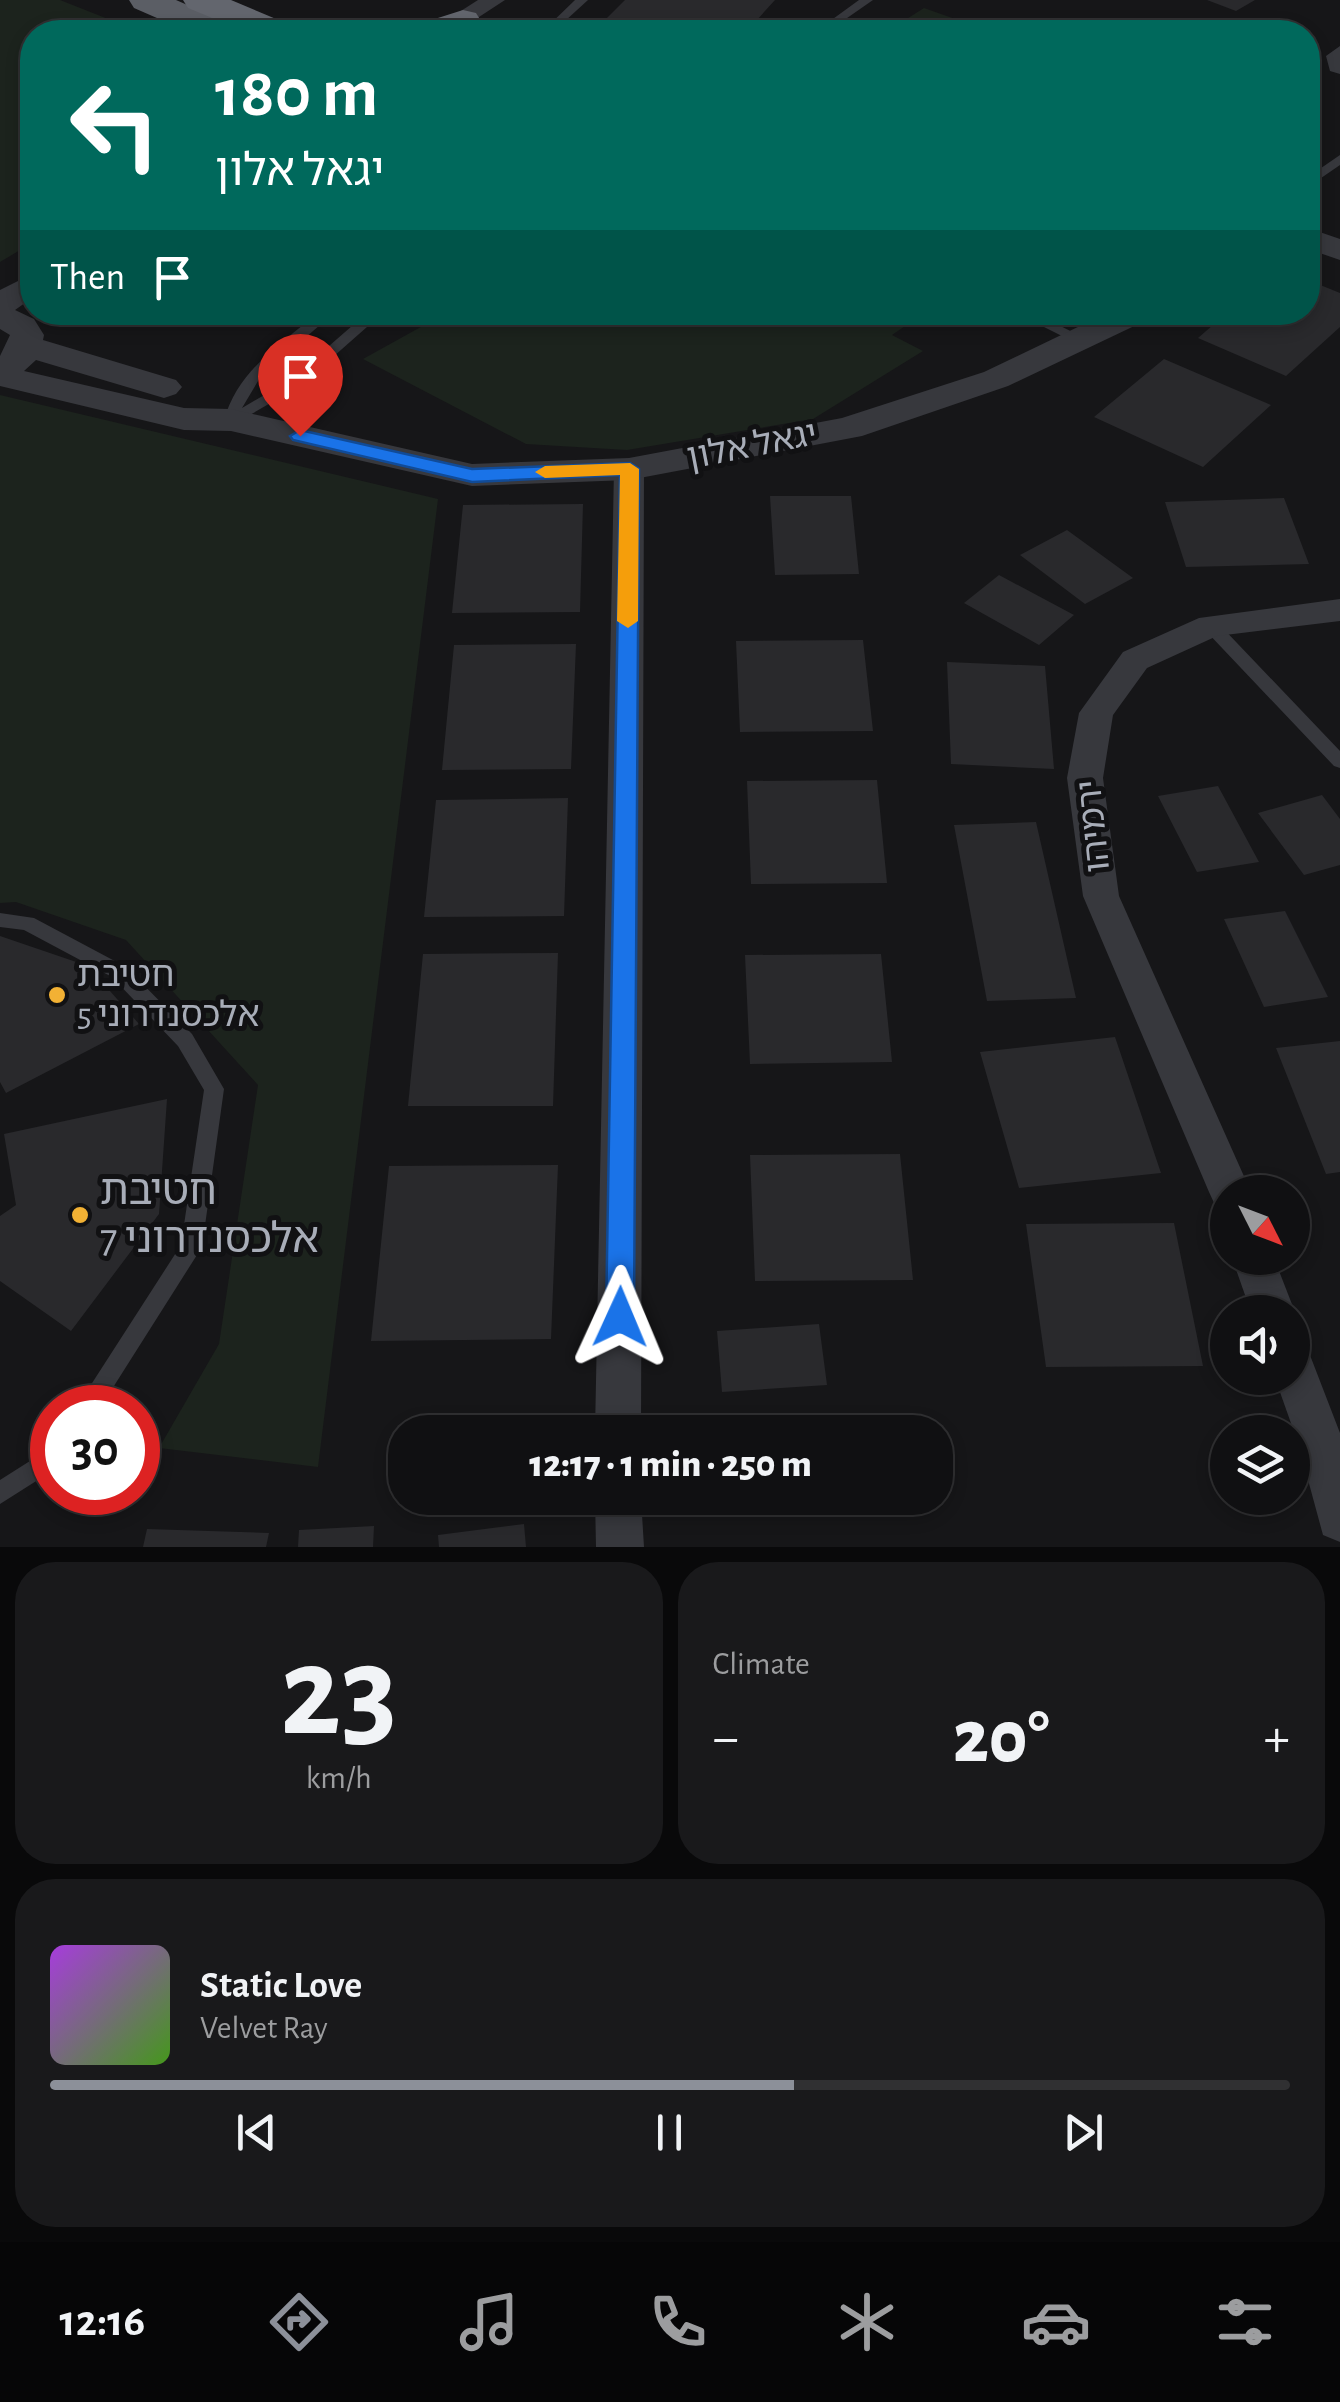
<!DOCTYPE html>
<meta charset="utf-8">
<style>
body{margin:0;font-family:"Alegreya Sans","Noto Sans Hebrew",sans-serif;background:#19191b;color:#f1f3f6;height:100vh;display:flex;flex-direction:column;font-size:38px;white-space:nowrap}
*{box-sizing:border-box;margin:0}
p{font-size:32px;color:#9c9d9f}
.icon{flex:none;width:55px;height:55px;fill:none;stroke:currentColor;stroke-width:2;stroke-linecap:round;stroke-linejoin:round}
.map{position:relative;height:1547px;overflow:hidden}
.drawer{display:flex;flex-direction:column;gap:15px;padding:15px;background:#09090a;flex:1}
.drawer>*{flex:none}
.hud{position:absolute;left:20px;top:20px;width:1300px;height:305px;border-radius:40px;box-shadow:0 5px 15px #0003,0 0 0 2px #303032;background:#00695c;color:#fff;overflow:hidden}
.needle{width:65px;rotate:132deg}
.buttons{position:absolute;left:1210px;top:1175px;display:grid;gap:20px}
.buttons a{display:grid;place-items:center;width:100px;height:100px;border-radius:50%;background:#101012;box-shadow:0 5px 15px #0003,0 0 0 2px #303032;font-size:50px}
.speed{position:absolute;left:30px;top:1385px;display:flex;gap:20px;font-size:50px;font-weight:700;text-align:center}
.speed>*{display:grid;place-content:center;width:130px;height:130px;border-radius:50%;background:#101012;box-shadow:0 5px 15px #0003,0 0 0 2px #303032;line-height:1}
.speed .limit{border:15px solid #d22;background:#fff;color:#111}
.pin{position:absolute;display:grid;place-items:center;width:85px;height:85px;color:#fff;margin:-102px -42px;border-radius:50% 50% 50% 0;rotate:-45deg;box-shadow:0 0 10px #0007}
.pin .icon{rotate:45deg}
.me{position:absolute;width:110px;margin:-55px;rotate:1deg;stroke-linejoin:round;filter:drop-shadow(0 0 8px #0008)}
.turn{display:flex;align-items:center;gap:35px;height:210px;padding:0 30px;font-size:45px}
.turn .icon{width:130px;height:130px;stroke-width:2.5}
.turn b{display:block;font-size:70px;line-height:85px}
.then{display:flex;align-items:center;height:95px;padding:0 30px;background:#0003;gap:20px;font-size:38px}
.big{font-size:75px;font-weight:800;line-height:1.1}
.drawer .card{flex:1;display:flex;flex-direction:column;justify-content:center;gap:15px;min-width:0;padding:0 35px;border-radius:40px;background:#19191b}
.drawer .dial{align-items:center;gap:0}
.dial b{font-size:130px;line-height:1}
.song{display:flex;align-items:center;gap:30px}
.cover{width:120px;height:120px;border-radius:15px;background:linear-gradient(135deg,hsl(280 70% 55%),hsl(100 70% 35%))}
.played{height:10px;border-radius:5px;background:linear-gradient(90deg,#8c9099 60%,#303032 60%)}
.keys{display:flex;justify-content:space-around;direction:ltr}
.heat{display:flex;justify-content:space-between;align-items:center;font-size:55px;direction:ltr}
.drawer .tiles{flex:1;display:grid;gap:15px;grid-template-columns:1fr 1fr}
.card:last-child{grid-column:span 2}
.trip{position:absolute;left:388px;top:1415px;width:565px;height:100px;border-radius:40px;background:#101012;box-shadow:0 5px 15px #0003,0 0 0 2px #303032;font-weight:800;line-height:100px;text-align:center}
.menu{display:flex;height:160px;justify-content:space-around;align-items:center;background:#060607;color:#9c9d9f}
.menu .icon{width:70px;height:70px}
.menu .active{color:#8c9099}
.menu b{font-size:45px;color:#f1f3f6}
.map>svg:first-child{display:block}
</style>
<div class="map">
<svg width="1340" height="1547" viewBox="0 0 1340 1547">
<rect width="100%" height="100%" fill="#161618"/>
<path fill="#1c231d" d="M0,0H60L141,32H32V243L0,262Z
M924,8L992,32H886Z
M446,313H924L892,335L923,351L813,419L627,450L526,444L363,359Z
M0,395L438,499L318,1467L159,1448L219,1344L258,1085L126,940L16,902L0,903Z"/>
<path fill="#29292c" d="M625,0H775L746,32H593Z
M1207,0H1255L1236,11Z
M1308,280L1340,293V327L1286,376L1198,338L1228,312H1308Z
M1164,359L1271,405L1203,467L1094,417Z
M770,496H851L859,574L775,575Z
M1284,498L1309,564L1186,567L1165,502Z
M583,504L580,612L452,613L463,505Z
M1067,530L1133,578L1085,604L1020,555Z
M999,575L1074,615L1039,645L964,603Z
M863,640L873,731L740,732L736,641Z
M576,644L571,769L442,770L454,645Z
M947,662L1045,666L1054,769L951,764Z
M877,780L887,883L751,884L747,781Z
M1218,786L1259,862L1197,872L1158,796Z
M1322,795L1340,819V865L1304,875L1258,813Z
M568,798L564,916L424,917L436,800Z
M1036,822L1076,998L987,1001L954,825Z
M1285,911L1328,997L1264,1007L1224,919Z
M0,936L88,966L139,1024L6,1093L0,1082Z
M558,953L553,1106H408L423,954Z
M881,954L892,1062L750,1064L745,955Z
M1115,1037L1161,1173L1019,1188L980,1052Z
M1340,1041V1172L1326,1174L1276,1048Z
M167,1099L159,1214L71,1331L0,1281V1216L16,1205L4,1134Z
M900,1154L913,1280L755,1281L750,1155Z
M558,1165L551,1339L371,1341L389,1166Z
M1174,1223L1203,1366L1046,1367L1026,1224Z
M819,1324L827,1385L722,1392L717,1331Z
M524,1524L526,1547H439L438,1535Z
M374,1526L373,1547H298L299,1530Z
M147,1529L269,1533L266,1547H143Z"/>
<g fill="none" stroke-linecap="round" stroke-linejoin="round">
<path fill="#37383d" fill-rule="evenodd" d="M575,0H588L553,32H542Z
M859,0H873L827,32H815Z
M1340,46V74L1330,71L1326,56Z
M1340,155V165L1308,187V177Z
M319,312H335L261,376L242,408L290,380L368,312H384L300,386L236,423H226L224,420C238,370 281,344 319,312Z
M1014,312H1033L1090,341L1088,344H1078Z
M1211,621L1217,622L1340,751V768L1334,766L1205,630L1203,626Z
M0,913L34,918L126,967L192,1034L224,1089L202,1247L100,1408H76L181,1245L204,1090L178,1046L112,977L24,930L0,927Z
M52,1447V1471L0,1504V1480Z"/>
<path fill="#37383d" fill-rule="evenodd" d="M478,0H505L456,32H428Z
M629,460L640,462L644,469L641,1432H595L614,469L618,462Z
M1340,599V621L1217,636L1147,668L1113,715L1103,778L1119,896L1251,1192H1228V1209L1215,1205L1209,1192L1083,896L1067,778L1079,713L1123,652L1199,618Z
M1232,1258H1274L1295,1312L1292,1317V1312H1251Z
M1292,1344L1308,1350L1340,1433V1542L1323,1535L1298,1443L1275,1378H1292Z
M595,1498H641L644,1547H596Z"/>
<path fill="#37383d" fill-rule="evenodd" d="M1308,228L1340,239V260L1308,249Z
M32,274V298L15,310L34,319L44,335L43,340L176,380L182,387L176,394L164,398L36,360L24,371L184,408L231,409L472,464L629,458L842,418L984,372L1109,312H1153L1149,319L1008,386L862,436L629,480L472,486L231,431L184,430L0,386V356L10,335L0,329V290Z"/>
<path fill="#5b5e65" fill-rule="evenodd" d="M129,0H176L231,24L236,32H189L134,8Z"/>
<path fill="#63666e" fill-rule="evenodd" d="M183,0H231L288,24L293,32H246L188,8Z
M463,10L476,13L481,21C468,39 434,33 414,32L419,24Z"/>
</g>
<path fill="#1a73e8" stroke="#114b97" stroke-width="2.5" d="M300,430L472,469L630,463L639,469L634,1317L630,1326L620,1329L610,1326L606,1317L620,475L472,482L293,440L290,436Z"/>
<path fill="#f59e0b" d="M630,463L639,469L638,621L628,628L617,621L620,475L545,478L535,472L545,466Z"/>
<g fill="#f2b134" stroke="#111113" stroke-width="4">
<circle cx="57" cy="995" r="10"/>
<circle cx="80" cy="1215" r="10"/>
</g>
<g text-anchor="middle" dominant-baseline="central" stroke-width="10" stroke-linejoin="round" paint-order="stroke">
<g font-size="35" fill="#a8adb8" stroke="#111113">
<text transform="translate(752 446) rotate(-11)">יגאל אלון</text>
<text transform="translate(1094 826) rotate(-96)">ירמיהו</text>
</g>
<g font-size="35" fill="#a8adb8" stroke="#111113" text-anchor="start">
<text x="77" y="975">חטיבת<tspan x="77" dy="40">אלכסנדרוני 5</tspan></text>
</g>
<g font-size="42" fill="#a8adb8" stroke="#111113" text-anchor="start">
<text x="100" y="1191">חטיבת<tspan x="100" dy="48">אלכסנדרוני 7</tspan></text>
</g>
</g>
</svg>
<div class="buttons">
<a><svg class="needle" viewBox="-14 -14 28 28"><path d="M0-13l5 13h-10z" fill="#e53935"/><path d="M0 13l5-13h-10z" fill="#9c9d9f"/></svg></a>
<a><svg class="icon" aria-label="sound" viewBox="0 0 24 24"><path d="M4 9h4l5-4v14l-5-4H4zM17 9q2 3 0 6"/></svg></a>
<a><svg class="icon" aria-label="layers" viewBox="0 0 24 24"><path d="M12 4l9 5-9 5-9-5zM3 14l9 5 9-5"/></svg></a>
</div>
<div class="speed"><div class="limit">30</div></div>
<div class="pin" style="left:300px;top:436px;background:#d93025"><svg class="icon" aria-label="arrive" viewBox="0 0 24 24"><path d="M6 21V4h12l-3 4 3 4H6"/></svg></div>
<svg class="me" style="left:620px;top:1317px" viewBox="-20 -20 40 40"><path d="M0-17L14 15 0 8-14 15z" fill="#1a73e8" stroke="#fff" stroke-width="4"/></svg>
<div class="trip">12:17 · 1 min · 250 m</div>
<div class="hud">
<div class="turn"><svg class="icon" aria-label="left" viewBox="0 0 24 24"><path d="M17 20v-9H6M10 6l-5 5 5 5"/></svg><div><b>180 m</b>יגאל אלון</div></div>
<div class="then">Then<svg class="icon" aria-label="arrive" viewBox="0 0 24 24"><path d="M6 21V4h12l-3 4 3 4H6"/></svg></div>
</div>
</div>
<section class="drawer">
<div class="tiles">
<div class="card dial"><b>23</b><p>km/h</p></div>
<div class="card"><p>Climate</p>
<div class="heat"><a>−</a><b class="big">20°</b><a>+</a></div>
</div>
<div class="card">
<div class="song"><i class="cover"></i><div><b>Static Love</b><p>Velvet Ray</p></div></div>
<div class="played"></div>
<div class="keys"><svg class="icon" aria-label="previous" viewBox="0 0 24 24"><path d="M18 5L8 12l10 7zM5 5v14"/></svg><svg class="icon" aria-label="pause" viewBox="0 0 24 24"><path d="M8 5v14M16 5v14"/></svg><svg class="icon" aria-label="next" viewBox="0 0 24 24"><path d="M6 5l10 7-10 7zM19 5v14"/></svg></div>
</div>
</div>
</section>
<nav class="menu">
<b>12:16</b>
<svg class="icon active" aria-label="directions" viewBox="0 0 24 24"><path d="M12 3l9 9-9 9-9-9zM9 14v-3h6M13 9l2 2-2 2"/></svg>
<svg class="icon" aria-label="music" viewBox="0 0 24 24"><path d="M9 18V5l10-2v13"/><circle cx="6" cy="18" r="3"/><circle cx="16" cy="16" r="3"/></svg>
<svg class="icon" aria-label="phone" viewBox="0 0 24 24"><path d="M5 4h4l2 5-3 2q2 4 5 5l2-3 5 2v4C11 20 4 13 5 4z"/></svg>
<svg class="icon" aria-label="climate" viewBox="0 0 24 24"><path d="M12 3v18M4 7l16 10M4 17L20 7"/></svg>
<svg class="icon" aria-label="car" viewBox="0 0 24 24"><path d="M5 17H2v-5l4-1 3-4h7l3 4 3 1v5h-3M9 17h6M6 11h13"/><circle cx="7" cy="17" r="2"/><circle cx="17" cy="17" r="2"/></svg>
<svg class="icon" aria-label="filters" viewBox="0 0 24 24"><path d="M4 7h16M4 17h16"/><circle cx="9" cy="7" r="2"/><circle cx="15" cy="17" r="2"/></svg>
</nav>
